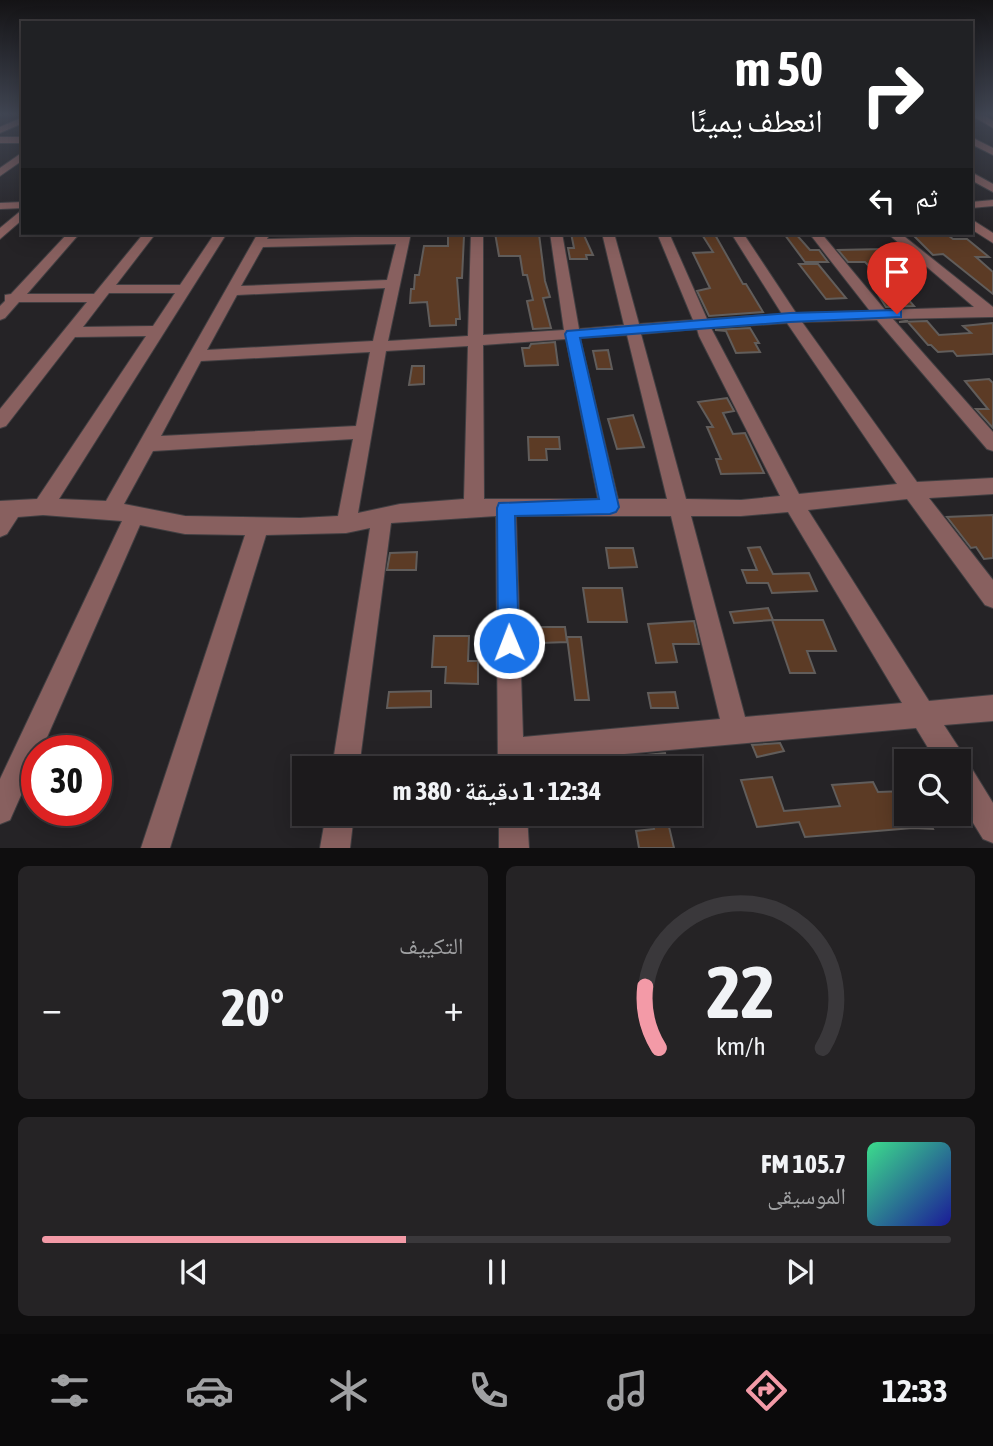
<!DOCTYPE html>
<html lang="ar">
<meta charset="utf-8">
<style>
body{margin:0;font-family:"Asap Condensed","Noto Naskh Arabic",sans-serif;background:#252325;color:#f1f3f6;direction:rtl;height:100vh;display:flex;flex-direction:column;font-size:26px;white-space:nowrap}
*{box-sizing:border-box;margin:0}
p{font-size:23px;color:#a0a1a3}
.icon{flex:none;width:38px;height:38px;fill:none;stroke:currentColor;stroke-width:2;stroke-linecap:round;stroke-linejoin:round}
.map{position:relative;height:848px;overflow:hidden;direction:ltr}
.side{display:flex;flex-direction:column;gap:18px;padding:18px;background:#0f0e0f;flex:1}
.side>*{flex:none}
.top-card{position:absolute;left:21px;top:21px;width:952px;height:214px;border-radius:0px;box-shadow:0 4px 18px #0003,0 0 0 2px #3a383b;direction:rtl;background:#202124;color:#fff;overflow:hidden}
.controls{position:absolute;left:894px;top:749px;display:grid;gap:14px}
.controls a{display:grid;place-items:center;width:77px;height:77px;border-radius:0px;background:#1c1a1c;box-shadow:0 4px 18px #0003,0 0 0 2px #3a383b;font-size:35px}
.speed{position:absolute;left:21px;top:735px;display:flex;gap:14px;font-size:35px;font-weight:700;text-align:center}
.speed>*{display:grid;place-content:center;width:91px;height:91px;border-radius:50%;background:#1c1a1c;box-shadow:0 4px 18px #0003,0 0 0 2px #3a383b;line-height:1}
.speed .limit{border:10px solid #d22;background:#fff;color:#111}
.pin{position:absolute;display:grid;place-items:center;width:60px;height:60px;color:#fff;margin:-72px -30px;border-radius:50% 50% 50% 0;rotate:-45deg;box-shadow:0 0 7px #0007}
.pin .icon{rotate:45deg}
.me{position:absolute;width:77px;margin:-38px;rotate:359deg;stroke-linejoin:round;filter:drop-shadow(0 0 5px #0008)}
.turn{display:flex;align-items:center;gap:24px;height:147px;padding:0 35px;font-size:32px}
.turn .icon{width:91px;height:91px;stroke-width:2.5}
.turn b{display:block;font-size:49px;line-height:60px}
.then{display:flex;align-items:center;height:66px;padding:0 35px;background:#0003;gap:14px;font-size:26px}
.big{font-size:52px;font-weight:700;line-height:1.1}
.side .widget{flex:1;display:flex;flex-direction:column;justify-content:center;gap:10px;min-width:0;padding:0 24px;border-radius:10px;background:#252325}
.side .dial{align-items:center;gap:0}
.dial svg{height:182px;overflow:visible;fill:none;stroke:#3a383b;stroke-width:7;stroke-linecap:round;text-anchor:middle}
.dial text{fill:#f1f3f6;stroke:none}
.song{display:flex;align-items:center;gap:21px}
.cover{width:84px;height:84px;border-radius:10px;background:linear-gradient(135deg,hsl(150 70% 55%),hsl(240 70% 35%))}
.played{height:7px;border-radius:4px;background:linear-gradient(90deg,#f39aa7 40%,#3a383b 40%)}
.keys{display:flex;justify-content:space-around;direction:ltr}
.heat{display:flex;justify-content:space-between;align-items:center;font-size:38px;direction:ltr}
.side .tiles{flex:1;display:grid;gap:18px;grid-template-columns:1fr 1fr}
.widget:last-child{grid-column:span 2}
.trip{position:absolute;left:292px;top:756px;width:410px;height:70px;border-radius:0px;background:#1c1a1c;box-shadow:0 4px 18px #0003,0 0 0 2px #3a383b;font-weight:700;line-height:70px;text-align:center;direction:rtl}
.tab-bar{display:flex;height:112px;justify-content:space-around;align-items:center;background:#0b0a0b;color:#a0a1a3}
.tab-bar .icon{width:49px;height:49px}
.tab-bar .active{color:#f39aa7}
.tab-bar b{font-size:32px;color:#f1f3f6}
.map>svg:first-child{display:block}
</style>
<div class="map">
<svg width="993" height="848" viewBox="0 0 993 848">
<rect width="100%" height="100%" fill="#252326"/>
<path fill="#5c3b25" stroke="#615d5b" stroke-width="2" d="M495,233L539,234L545,281L550,297L543,298L551,328L533,329L527,301L533,300L527,275H523L520,256H499Z
M571,233H583L593,255H586L587,259H570L568,248H574Z
M701,233H714L743,284H746L763,312L709,316L697,291L710,288L693,253L713,252Z
M787,233H795L810,250H819L828,262H805L785,235Z
M911,233H945L953,239H967L989,257H976L993,272V294L943,254L933,255Z
M448,236H464L462,278H457L460,319H456V325L430,326L427,302L410,303L411,289H414L415,275H419L424,246H448Z
M885,249L894,260L878,275L865,262H848L838,250Z
M799,264H818L846,298L826,299Z
M876,291H901L914,306L886,307Z
M907,321L899,322L927,321L939,335L971,333L963,326L993,323V354L957,356L953,351L938,352L931,345H928Z
M750,328L759,343H755L760,352L736,353L726,331L715,330Z
M555,342L558,365L525,366L522,348H529L531,344Z
M608,350L612,369H597L593,351Z
M412,366H424V384L409,385Z
M989,379L993,383V428L976,409H988L965,381Z
M727,398L734,411L723,413L733,434L745,433L764,473L721,474L716,459H721L707,427H713L698,402Z
M633,415L644,447L617,449L608,419Z
M528,437H559L560,449H546L547,460H529Z
M993,515V558L984,559L976,547L971,548L947,517Z
M760,547L773,574L809,573L817,591L772,593L768,583H747L742,570H757L748,548Z
M606,548H633L637,567L609,568Z
M417,552L416,570H387L390,553Z
M583,588H622L627,622H588Z
M768,608L773,620L734,623L730,612Z
M772,620H823L836,651H807L815,673H790Z
M694,621L699,644H673L677,662L656,663L648,624Z
M539,627H565L567,642L540,643Z
M434,636H469L468,661H478V684L445,683L446,667H432Z
M567,637H581L589,700H575Z
M431,691V707L387,708L389,692Z
M675,692L678,708H651L648,693Z
M780,743L784,751L757,757L752,745Z
M665,753L668,768H639L637,756Z
M772,777L784,811L840,806L832,785L873,782L878,792L906,791V814H926L933,829L913,828L805,837L799,822L757,827L741,780Z
M650,814H666L674,848H639L636,831L654,829Z"/>
<g fill="none" stroke-linecap="round" stroke-linejoin="round">
<g stroke="#413f42" stroke-width="2">
<path id="street" d="M982,114L993,121V128L971,115Z
M23,117V123L0,133V127Z
M0,137H23V143H0Z
M971,137L993,148V155L971,144Z
M23,152V160L0,176V168Z
M971,172L993,184V192L971,180Z
M993,200V206L971,208V202Z
M23,202V208L0,209V203Z
M23,209V219L0,239V228Z
M971,219L993,233V243L971,229Z
M68,233H80L27,294H94L144,233H156L116,285H180L215,233H227L59,499L106,501L258,233H270L267,239L398,236L399,233H411L388,341L468,336L471,233H483V335L564,330L550,233H562L579,329L624,325L602,233H614L639,324L693,320L657,233H669L707,319L782,314L731,233H743L796,313L870,311L809,233H821L885,310L974,307L887,233H900L993,307V317H990L893,319L993,432V451L987,449L877,320L802,322L917,482L993,478V494L929,498L993,580V608L985,605L907,499L808,510L929,701L993,695V721L944,725L961,751L964,762L969,764L993,803V843L983,839L959,800V761H936L916,728L524,763V768H498L496,516L391,523L359,768H332L370,528L346,533L266,535L170,848H141L245,535L185,534L140,525L41,751H37V759L10,820L0,824V779L122,521L43,515L18,517L7,534L0,537V501L37,499L146,336L75,337L6,426L0,428V409L87,302H19L5,318L0,320V306L5,301V295L11,294ZM396,244L387,280L241,286L263,247ZM385,288L373,341L207,350L237,295ZM109,293H175L153,326L83,327ZM787,323L897,484L799,494L711,328ZM697,329L699,336L780,496L741,500L686,499L641,334ZM627,335L667,499H618L580,338ZM566,339L598,499H484L483,345ZM468,346L464,499L400,504L358,513L386,351ZM370,352L356,426L161,436L201,361ZM353,439L338,516L300,518L185,516L124,504L153,451ZM788,512L902,703L745,717L691,516H741ZM516,516H671L720,719L523,737Z
M326,814H354L350,848H320Z
M499,814H527L529,848H499Z"/>
</g>
<use href="#street" fill="#88605f" fill-rule="evenodd"/>
</g>
<linearGradient id="sky" x2="0" y2="1"><stop stop-color="#141315"/><stop offset="0.49" stop-color="#404552"/><stop offset="1" stop-color="#404552" stop-opacity="0"/></linearGradient>
<rect width="993" height="233" fill="url(#sky)"/>
<path fill="#1a73e8" stroke="#114b97" stroke-width="2" d="M897,310L901,311V317L790,322L580,338L619,507L616,512L610,514L515,516L519,643L516,650L509,654L501,650L498,643L497,508L499,503L599,499L565,334L567,331L790,313Z"/>
</svg>
<div class="controls">
<a><svg class="icon" aria-label="search" viewBox="0 0 24 24"><circle cx="10" cy="10" r="6"/><path d="M15 15l6 6"/></svg></a>
</div>
<div class="speed"><div class="limit">30</div></div>
<div class="pin" style="left:897px;top:314px;background:#d93025"><svg class="icon" aria-label="arrive" viewBox="0 0 24 24"><path d="M6 21V4h12l-3 4 3 4H6"/></svg></div>
<svg class="me" style="left:509px;top:643px" viewBox="-20 -20 40 40"><circle r="17" fill="#1a73e8" stroke="#fff" stroke-width="3"/><path d="M0-11L8 9 0 5-8 9z" fill="#fff"/></svg>
<div class="trip">12:34 · 1 دقيقة · 380 m</div>
<div class="top-card">
<div class="turn"><svg class="icon" aria-label="right" viewBox="0 0 24 24"><path d="M7 20v-9h11M14 6l5 5-5 5"/></svg><div><b>50 m</b>انعطف يمينًا</div></div>
<div class="then">ثم<svg class="icon" aria-label="left" viewBox="0 0 24 24"><path d="M17 20v-9H6M10 6l-5 5 5 5"/></svg></div>
</div>
</div>
<section class="side">
<div class="tiles">
<div class="widget dial"><svg viewBox="0 0 100 80">
<path d="M14 69A42 42 0 1 1 86 69"/>
<path d="M14 69A42 42 0 0 1 8 42" stroke="#f39aa7"/>
<text x="50" y="56" font-size="32" font-weight="700">22</text>
<text x="50" y="72" font-size="11">km/h</text>
</svg></div>
<div class="widget"><p>التكييف</p>
<div class="heat"><a>−</a><b class="big">20°</b><a>+</a></div>
</div>
<div class="widget">
<div class="song"><i class="cover"></i><div><b>105.7 FM</b><p>الموسيقى</p></div></div>
<div class="played"></div>
<div class="keys"><svg class="icon" aria-label="previous" viewBox="0 0 24 24"><path d="M18 5L8 12l10 7zM5 5v14"/></svg><svg class="icon" aria-label="pause" viewBox="0 0 24 24"><path d="M8 5v14M16 5v14"/></svg><svg class="icon" aria-label="next" viewBox="0 0 24 24"><path d="M6 5l10 7-10 7zM19 5v14"/></svg></div>
</div>
</div>
</section>
<nav class="tab-bar">
<b>12:33</b>
<svg class="icon active" aria-label="directions" viewBox="0 0 24 24"><path d="M12 3l9 9-9 9-9-9zM9 14v-3h6M13 9l2 2-2 2"/></svg>
<svg class="icon" aria-label="music" viewBox="0 0 24 24"><path d="M9 18V5l10-2v13"/><circle cx="6" cy="18" r="3"/><circle cx="16" cy="16" r="3"/></svg>
<svg class="icon" aria-label="phone" viewBox="0 0 24 24"><path d="M5 4h4l2 5-3 2q2 4 5 5l2-3 5 2v4C11 20 4 13 5 4z"/></svg>
<svg class="icon" aria-label="climate" viewBox="0 0 24 24"><path d="M12 3v18M4 7l16 10M4 17L20 7"/></svg>
<svg class="icon" aria-label="car" viewBox="0 0 24 24"><path d="M5 17H2v-5l4-1 3-4h7l3 4 3 1v5h-3M9 17h6M6 11h13"/><circle cx="7" cy="17" r="2"/><circle cx="17" cy="17" r="2"/></svg>
<svg class="icon" aria-label="filters" viewBox="0 0 24 24"><path d="M4 7h16M4 17h16"/><circle cx="9" cy="7" r="2"/><circle cx="15" cy="17" r="2"/></svg>
</nav>
